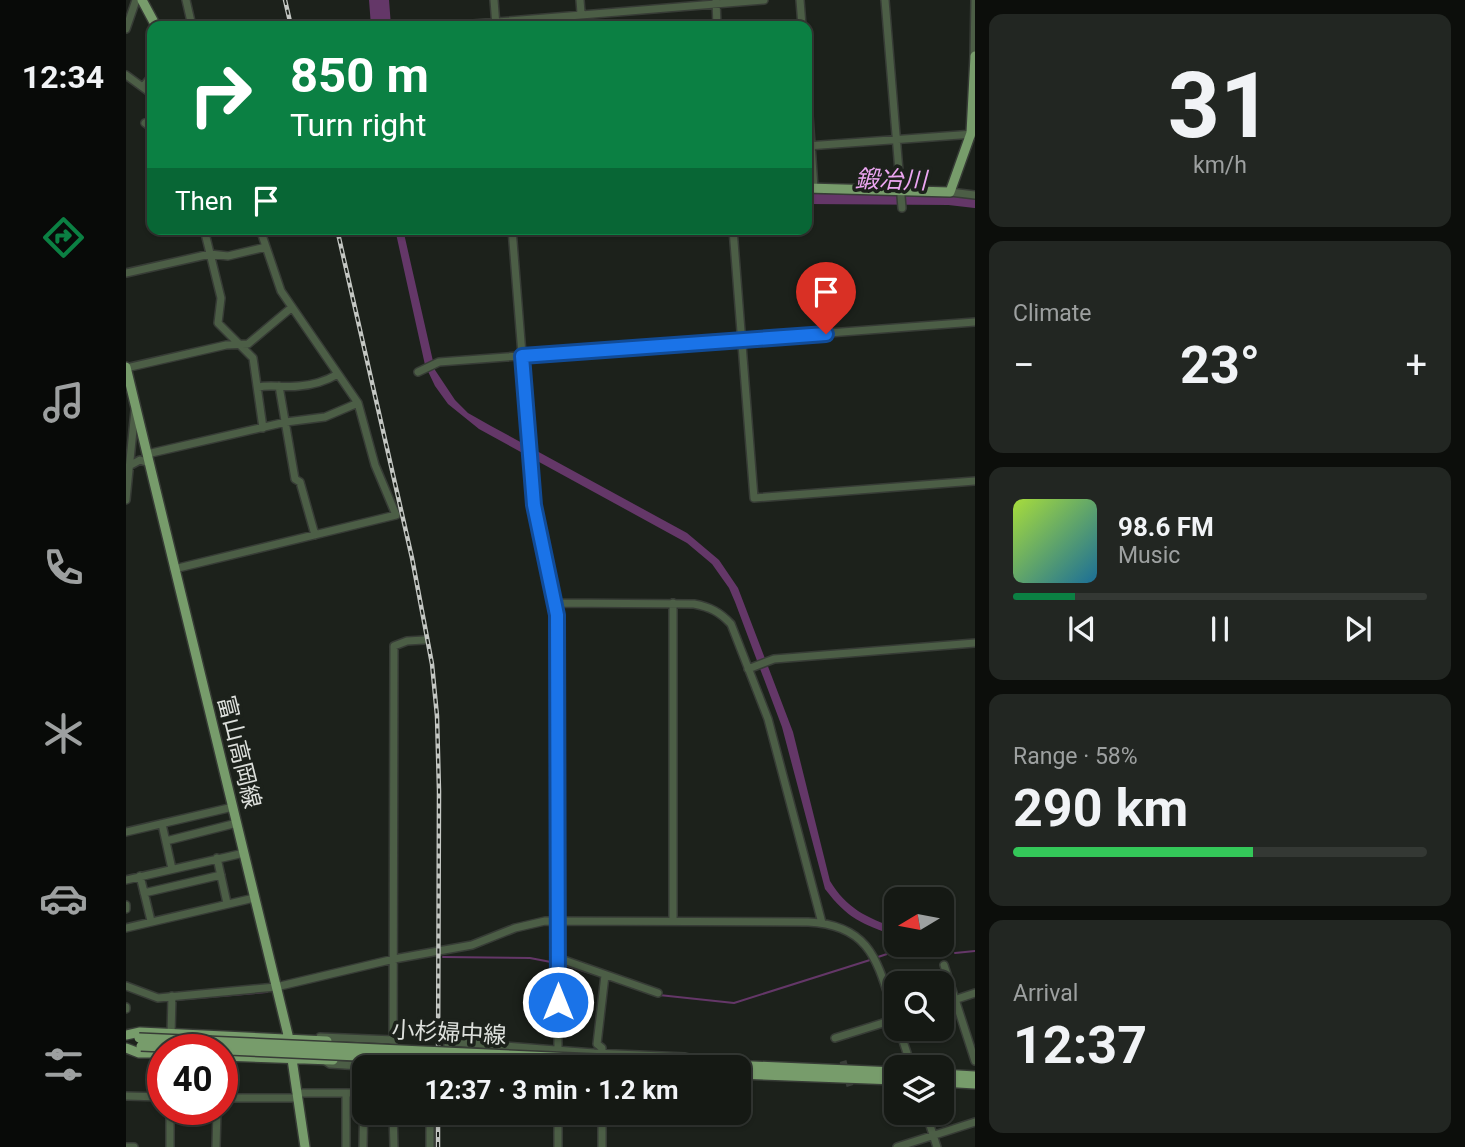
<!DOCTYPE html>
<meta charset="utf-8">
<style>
body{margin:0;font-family:Roboto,"Noto Sans JP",sans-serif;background:#222622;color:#f1f3f6;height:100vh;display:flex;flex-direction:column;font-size:26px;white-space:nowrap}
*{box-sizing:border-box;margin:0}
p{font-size:23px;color:#9da0a0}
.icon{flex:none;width:38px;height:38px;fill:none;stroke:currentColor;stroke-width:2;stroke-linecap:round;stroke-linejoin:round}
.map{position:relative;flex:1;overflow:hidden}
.drawer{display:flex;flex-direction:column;gap:14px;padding:14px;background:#0c0e0b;width:490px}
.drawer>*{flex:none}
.top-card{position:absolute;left:21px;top:21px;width:665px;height:214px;border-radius:14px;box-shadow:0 2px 5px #0004,0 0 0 2px #343834;background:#0b8043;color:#fff;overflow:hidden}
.needle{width:46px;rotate:260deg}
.controls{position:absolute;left:758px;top:887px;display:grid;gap:14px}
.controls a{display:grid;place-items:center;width:70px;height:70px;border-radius:14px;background:#151914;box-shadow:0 2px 5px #0004,0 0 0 2px #343834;font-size:35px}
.speed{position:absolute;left:21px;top:1034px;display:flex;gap:14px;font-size:35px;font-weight:700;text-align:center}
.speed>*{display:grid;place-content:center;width:91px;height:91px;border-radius:50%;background:#151914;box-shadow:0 2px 5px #0004,0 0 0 2px #343834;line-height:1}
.speed .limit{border:10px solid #d22;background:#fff;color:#111}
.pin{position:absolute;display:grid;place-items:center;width:60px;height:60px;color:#fff;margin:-72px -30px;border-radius:50% 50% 50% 0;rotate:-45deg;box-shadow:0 0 7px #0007}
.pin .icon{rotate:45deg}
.me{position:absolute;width:77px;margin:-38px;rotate:0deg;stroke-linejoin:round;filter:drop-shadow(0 0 5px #0008)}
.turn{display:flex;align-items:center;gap:24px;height:147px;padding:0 28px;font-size:32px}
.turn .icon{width:91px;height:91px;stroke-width:2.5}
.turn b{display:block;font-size:49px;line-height:60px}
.then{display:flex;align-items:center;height:66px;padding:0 28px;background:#0003;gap:14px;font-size:26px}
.big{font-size:52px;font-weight:700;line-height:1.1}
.drawer .widget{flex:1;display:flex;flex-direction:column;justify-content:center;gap:10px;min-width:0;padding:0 24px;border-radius:14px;background:#222622}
.drawer .dial{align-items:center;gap:0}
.dial b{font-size:91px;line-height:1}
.song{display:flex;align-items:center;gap:21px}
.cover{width:84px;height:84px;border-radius:10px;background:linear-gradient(135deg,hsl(80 70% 55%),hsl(200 70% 35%))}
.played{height:7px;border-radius:4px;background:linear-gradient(90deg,#0b8043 15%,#343834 15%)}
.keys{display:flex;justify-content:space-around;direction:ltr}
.heat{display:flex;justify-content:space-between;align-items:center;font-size:38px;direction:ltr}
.charge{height:10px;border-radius:5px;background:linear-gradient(90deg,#34c759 58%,#343834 0)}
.trip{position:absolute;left:226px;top:1055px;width:399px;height:70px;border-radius:14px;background:#151914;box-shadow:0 2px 5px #0004,0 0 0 2px #343834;font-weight:700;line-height:70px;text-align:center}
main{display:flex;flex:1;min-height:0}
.dock{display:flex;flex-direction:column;width:126px;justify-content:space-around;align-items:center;background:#080a08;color:#9da0a0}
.dock .icon{width:49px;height:49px}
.dock .selected{color:#0b8043}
.dock b{font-size:32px;color:#f1f3f6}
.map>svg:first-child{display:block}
</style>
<main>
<nav class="dock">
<b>12:34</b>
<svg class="icon selected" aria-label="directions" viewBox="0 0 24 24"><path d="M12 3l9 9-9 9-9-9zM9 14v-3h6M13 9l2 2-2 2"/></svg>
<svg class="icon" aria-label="music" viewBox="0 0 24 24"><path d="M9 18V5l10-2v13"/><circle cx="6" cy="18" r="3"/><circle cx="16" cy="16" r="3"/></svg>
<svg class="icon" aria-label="phone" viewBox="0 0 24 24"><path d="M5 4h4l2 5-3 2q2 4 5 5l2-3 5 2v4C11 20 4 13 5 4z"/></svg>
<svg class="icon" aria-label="climate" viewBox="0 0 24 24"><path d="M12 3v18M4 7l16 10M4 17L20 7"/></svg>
<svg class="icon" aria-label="car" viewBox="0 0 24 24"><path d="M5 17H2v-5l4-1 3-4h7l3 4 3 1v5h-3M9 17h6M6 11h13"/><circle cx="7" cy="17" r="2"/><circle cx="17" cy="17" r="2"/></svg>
<svg class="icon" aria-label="filters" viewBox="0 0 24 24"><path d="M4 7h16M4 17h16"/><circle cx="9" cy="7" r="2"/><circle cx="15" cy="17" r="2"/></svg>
</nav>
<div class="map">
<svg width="849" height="1147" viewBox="0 0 849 1147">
<rect width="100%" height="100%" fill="#1c211b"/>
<path fill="#643768" d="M243,0H263L265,26H245Z
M269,229H277L309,370L329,400L342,413L365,426L561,533L593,560L612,588L667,732L704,881C720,908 741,918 770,928V936C736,924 722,919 699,889L656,727L609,602L603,588L586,564L561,543L353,429L322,404L309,386L299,365Z"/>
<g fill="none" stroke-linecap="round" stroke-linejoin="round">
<path stroke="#643768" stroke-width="2" d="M829,953L849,951
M317,957L404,958L430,963
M749,958L776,949L802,945
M436,964L467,974
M533,995L608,1003L744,960
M48,1000L141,992"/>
<path stroke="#643768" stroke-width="10" d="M681,199L823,200L849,203"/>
<path stroke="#393e38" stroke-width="7" stroke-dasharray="7 3.5" stroke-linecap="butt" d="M717,1061L724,1086"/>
<g stroke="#373c36" stroke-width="10">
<path id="minor" d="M60,0L66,26
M368,0L370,26
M454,0L456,26
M674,0L676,26
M759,0L776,208
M590,1L591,26
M322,26L638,0
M0,29L10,0
M848,56L849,0
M0,75L26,94
M17,87L26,76
M681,87L688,188
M19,123L26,128
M681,146L848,134
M824,192L849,195
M78,229L95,298L92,323L127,358L137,428
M386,229L408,505L431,603V615L432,1061
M607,229L628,498L849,481
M0,273L84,254L102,256L140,247
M0,368L100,345L122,344L165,308
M292,372L313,362L849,322
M153,386L169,479L174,482L189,535
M132,387C146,384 159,388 173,386C187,385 200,381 212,374
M21,454L160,422L199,417L232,403
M3,466L14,460L23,463
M0,500L9,410
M48,569L270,515L249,465L232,403L155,291L134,229
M431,603L568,604C584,607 594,612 605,624L642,719L696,923
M622,669L648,659L849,643
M36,824L46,869
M0,832L107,807
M40,841L111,823
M91,858L101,903
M14,876L25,921
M0,880L118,853
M18,893L95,875
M0,905V909
M547,921V603
M0,928L128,898
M432,958L532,993
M818,965L849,1061
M0,986L32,998L150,987L268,959L346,945L389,928L419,921L682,922C748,925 752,966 770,1019
M816,1004L849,993
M0,1007V1009
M773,1029L786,1068
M45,1034L46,996
M194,1037L268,1040
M709,1038L770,1019
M476,1053V1048L471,1044L479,975
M198,1060L204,1064L265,1068
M267,1068L268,646L281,641L298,640
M323,1068L322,1045L327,1042L468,1053L559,1057L575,1061
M171,1093H238
M220,1093V1147
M0,1096L37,1097
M96,1098H172
M267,1113L268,1147
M432,1113V1147
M476,1113V1147
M800,1113L811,1147
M0,1147H8
M44,1147V1110
M90,1147L91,1110
M237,1147L238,1093
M304,1147V1113
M771,1147L849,1122"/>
</g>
<g stroke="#373c36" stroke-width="12">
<path id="major" d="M16,0L30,26
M681,188L824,192L845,133L849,56
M0,367L163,1039L179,1147
M0,1035L14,1032L201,1041
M0,1048L13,1053H37
M96,1056L207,1060
M558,1063L770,1072
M612,1074L770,1080
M816,1074L849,1076
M816,1082L849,1084"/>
</g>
<use href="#minor" stroke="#4c5e46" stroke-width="7"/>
<use href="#major" stroke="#779c6b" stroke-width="9"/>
<g stroke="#c4c7c3" stroke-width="4.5">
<path id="rail" d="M159,0L165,26
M211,229L286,558L306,664L311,716L313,791L312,1068
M312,1147V1113"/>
</g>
<use href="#rail" stroke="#1c211b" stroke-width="2" stroke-dasharray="5" stroke-linecap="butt"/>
<g stroke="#373c36" stroke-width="12" stroke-linecap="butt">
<path id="major-bridge" d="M13,1038L558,1063
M15,1046L492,1068"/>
</g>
<use href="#major-bridge" stroke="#779c6b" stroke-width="9"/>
</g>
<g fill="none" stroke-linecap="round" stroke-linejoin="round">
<g stroke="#114b97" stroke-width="18">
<path id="route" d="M432,1002L431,615L408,505L396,356L700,334"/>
</g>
<use href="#route" stroke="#1a73e8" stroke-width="12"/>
</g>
<g text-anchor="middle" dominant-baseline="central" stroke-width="7" stroke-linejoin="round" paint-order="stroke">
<g font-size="23" fill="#dee1dd" stroke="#1c211b">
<text transform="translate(113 752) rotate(76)">富山高岡線</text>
<text transform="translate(323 1033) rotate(3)">小杉婦中線</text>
</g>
<g font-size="24" font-style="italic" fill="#eca6f1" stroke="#1c211b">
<text transform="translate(765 180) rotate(1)">鍛冶川</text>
</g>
</g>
</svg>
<div class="controls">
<a><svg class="needle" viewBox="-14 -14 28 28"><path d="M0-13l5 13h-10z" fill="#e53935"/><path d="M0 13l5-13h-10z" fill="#9da0a0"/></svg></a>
<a><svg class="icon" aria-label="search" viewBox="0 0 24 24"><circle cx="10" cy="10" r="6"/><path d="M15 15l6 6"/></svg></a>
<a><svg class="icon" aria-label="layers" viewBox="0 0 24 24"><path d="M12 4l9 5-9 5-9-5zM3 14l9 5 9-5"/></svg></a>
</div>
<div class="speed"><div class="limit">40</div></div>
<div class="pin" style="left:700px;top:334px;background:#d93025"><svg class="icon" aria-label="arrive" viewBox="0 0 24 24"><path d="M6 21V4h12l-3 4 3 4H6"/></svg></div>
<svg class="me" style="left:432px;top:1002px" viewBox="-20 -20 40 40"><circle r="17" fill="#1a73e8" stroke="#fff" stroke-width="3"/><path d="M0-11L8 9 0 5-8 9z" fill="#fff"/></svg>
<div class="trip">12:37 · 3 min · 1.2 km</div>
<div class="top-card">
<div class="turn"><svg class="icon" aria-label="right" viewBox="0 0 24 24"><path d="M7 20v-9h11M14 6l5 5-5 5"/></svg><div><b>850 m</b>Turn right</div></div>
<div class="then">Then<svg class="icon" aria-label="arrive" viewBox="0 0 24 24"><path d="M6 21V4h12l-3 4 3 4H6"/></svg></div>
</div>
</div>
<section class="drawer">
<div class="widget dial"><b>31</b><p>km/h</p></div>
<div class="widget"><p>Climate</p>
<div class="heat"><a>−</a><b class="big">23°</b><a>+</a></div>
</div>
<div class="widget">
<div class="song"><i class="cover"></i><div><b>98.6 FM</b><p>Music</p></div></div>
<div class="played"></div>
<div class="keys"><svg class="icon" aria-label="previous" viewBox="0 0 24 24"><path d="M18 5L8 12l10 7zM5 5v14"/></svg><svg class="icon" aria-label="pause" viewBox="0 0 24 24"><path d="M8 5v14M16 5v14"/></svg><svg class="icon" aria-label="next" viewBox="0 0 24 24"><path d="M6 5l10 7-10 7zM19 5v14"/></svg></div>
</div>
<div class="widget"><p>Range · 58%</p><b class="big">290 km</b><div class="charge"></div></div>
<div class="widget"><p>Arrival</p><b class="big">12:37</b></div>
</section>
</main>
